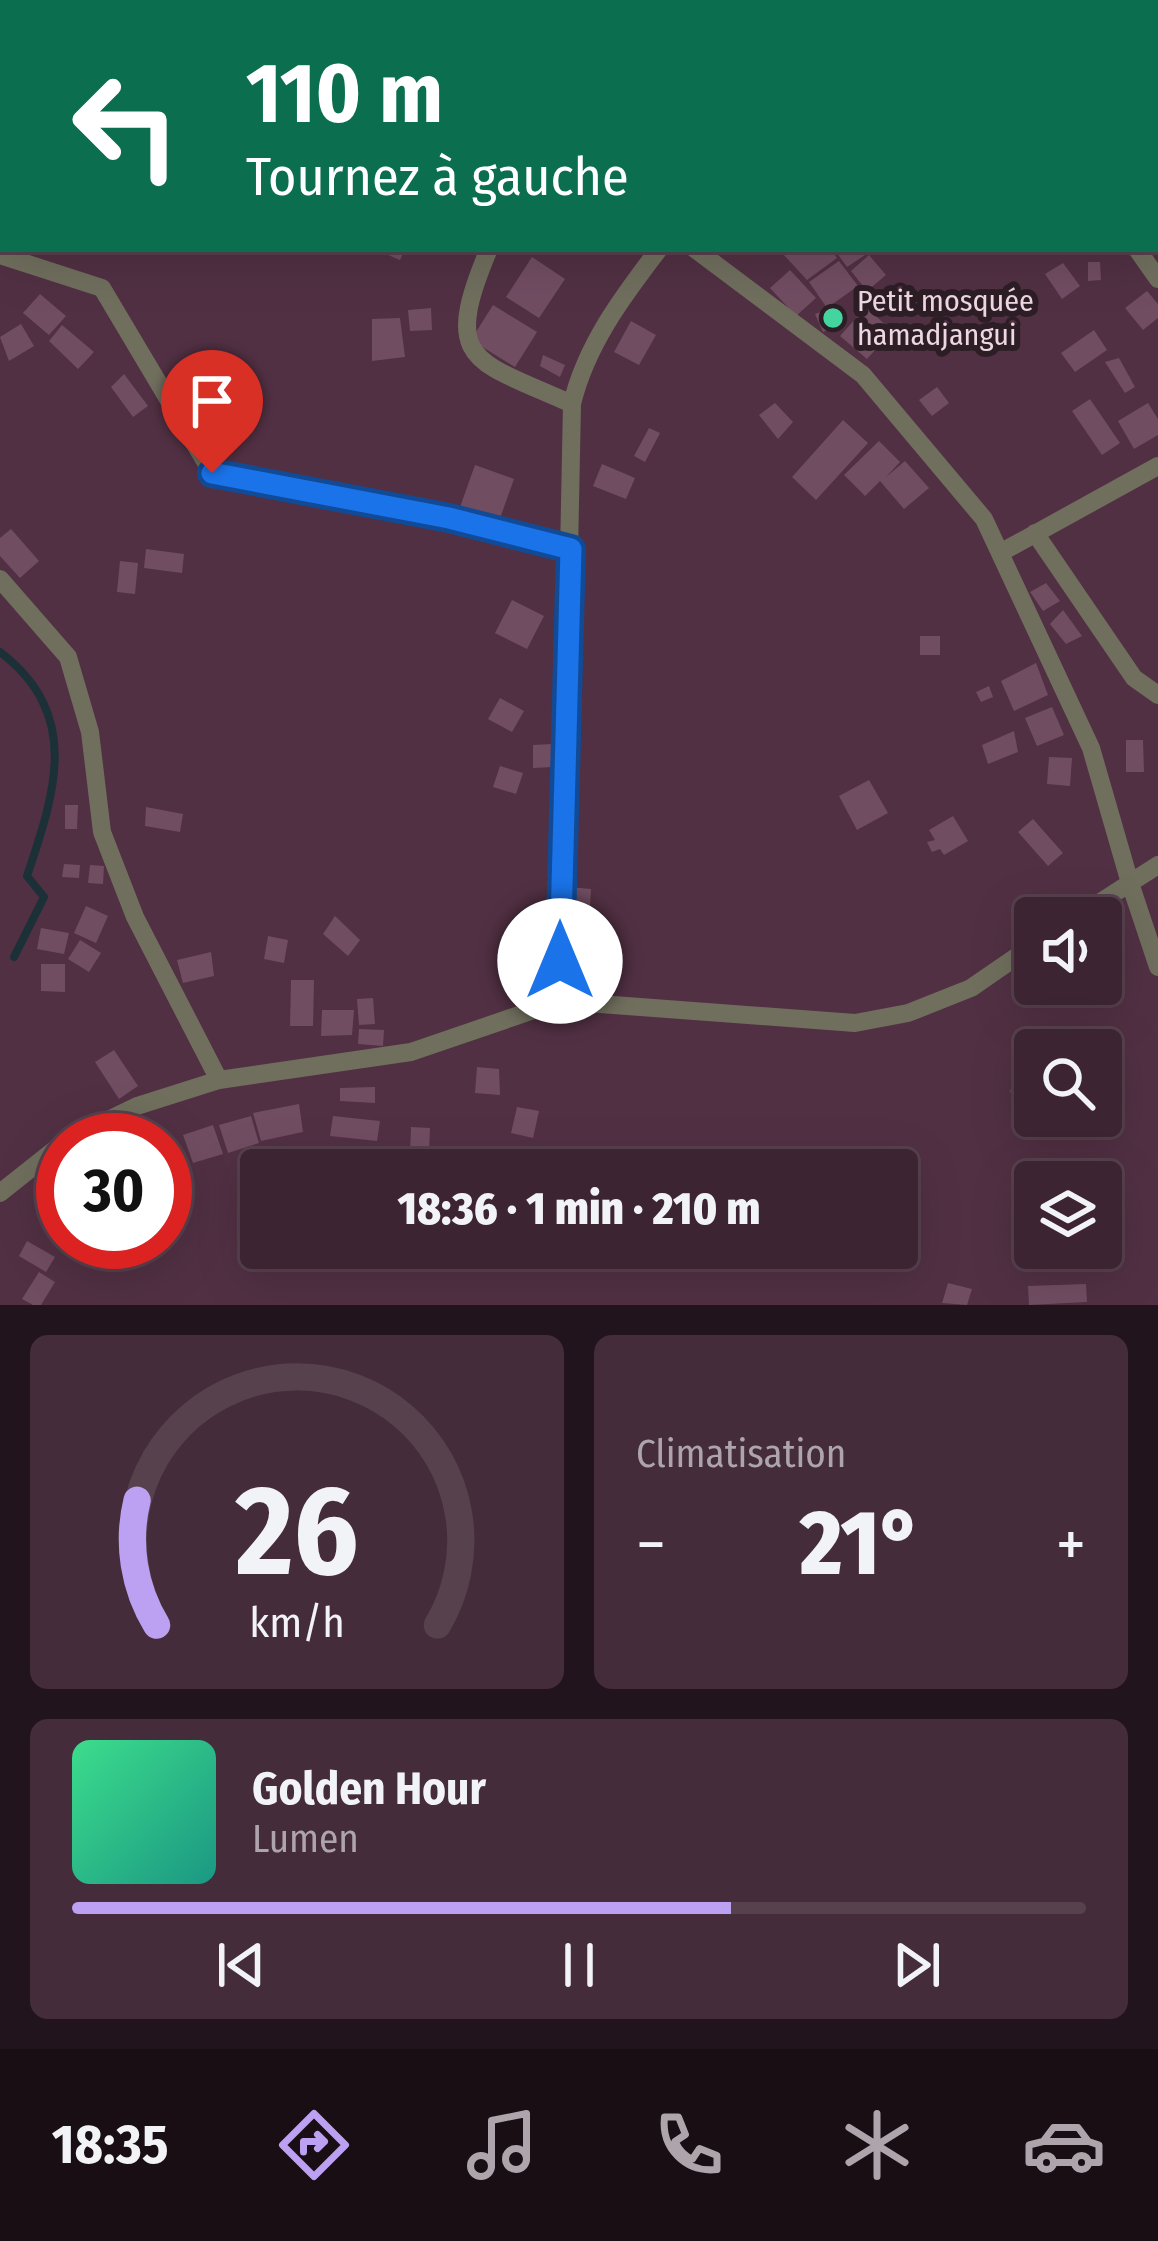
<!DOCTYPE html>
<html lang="fr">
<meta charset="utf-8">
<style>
body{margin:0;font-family:"Fira Sans Condensed",sans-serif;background:#442c3a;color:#f1f3f6;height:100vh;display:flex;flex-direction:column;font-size:45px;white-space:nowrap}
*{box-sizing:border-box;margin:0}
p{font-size:39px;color:#ada4ac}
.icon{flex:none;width:66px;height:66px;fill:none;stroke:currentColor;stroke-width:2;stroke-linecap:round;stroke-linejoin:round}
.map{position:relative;height:1305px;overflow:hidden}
.side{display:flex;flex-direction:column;gap:30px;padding:30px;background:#22141c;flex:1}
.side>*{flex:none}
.hud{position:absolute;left:0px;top:0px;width:1158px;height:252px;box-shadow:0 12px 48px #0002,0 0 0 3px #56414d;background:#0b6e4f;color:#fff;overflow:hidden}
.fabs{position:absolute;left:1014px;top:897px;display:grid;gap:24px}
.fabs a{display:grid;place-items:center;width:108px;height:108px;border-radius:12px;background:#3d2432;box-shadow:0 12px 48px #0002,0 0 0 3px #56414d;font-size:60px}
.speed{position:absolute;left:36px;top:1113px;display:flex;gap:24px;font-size:60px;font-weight:700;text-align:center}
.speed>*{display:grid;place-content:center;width:156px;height:156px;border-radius:50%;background:#3d2432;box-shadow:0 12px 48px #0002,0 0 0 3px #56414d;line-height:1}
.speed .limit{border:18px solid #d22;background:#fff;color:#111}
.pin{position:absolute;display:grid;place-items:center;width:102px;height:102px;color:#fff;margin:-123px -51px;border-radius:50% 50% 50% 0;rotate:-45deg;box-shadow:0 0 12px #0007}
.pin .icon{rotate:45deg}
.me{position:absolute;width:132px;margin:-66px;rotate:0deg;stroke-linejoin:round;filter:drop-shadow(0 0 9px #0008)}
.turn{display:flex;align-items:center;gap:42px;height:252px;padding:0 48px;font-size:54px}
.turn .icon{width:156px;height:156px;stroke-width:2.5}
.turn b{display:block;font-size:84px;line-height:102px}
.big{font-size:90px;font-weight:800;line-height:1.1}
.side .card{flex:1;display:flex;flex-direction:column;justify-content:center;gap:18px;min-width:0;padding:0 42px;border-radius:18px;background:#442c3a}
.side .dial{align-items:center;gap:0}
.dial svg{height:312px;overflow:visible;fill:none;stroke:#56414d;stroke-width:7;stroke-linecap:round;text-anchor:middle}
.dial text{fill:#f1f3f6;stroke:none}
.song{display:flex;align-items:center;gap:36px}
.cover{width:144px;height:144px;border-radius:18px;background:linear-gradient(135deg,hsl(150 70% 55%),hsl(170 70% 35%))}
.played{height:12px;border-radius:6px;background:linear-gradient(90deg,#bca0f2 65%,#56414d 65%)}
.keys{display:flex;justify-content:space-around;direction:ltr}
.heat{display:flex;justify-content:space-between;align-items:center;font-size:66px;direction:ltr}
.side .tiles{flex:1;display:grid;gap:30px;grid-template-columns:1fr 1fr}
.card:last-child{grid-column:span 2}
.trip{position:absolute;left:240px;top:1149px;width:678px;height:120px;border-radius:12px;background:#3d2432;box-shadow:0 12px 48px #0002,0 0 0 3px #56414d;font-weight:800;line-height:120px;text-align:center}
.tabs{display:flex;height:192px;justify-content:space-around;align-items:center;background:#180e14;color:#ada4ac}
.tabs .icon{width:84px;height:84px}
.tabs .active{color:#bca0f2}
.tabs b{font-size:54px;color:#f1f3f6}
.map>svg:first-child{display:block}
</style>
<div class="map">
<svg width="1158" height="1305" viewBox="0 0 1158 1305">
<rect width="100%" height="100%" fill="#513043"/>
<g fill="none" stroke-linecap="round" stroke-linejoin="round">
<path stroke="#1c3038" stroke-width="8" d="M0,652C82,715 55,792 27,876L44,897L14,957"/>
</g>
<path fill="#714d62" d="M374,249H405L400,260Z
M790,249H830L837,258L807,280L783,254Z
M834,249H860L865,255L847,267Z
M869,255L886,275L867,291L851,271Z
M532,257L565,279L539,318L506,297Z
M839,261L858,286L827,308L809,282Z
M1088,262H1100L1101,280L1088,281Z
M1063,263L1080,286L1062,299L1045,274Z
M790,270L816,298L796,316L770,288Z
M1147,291L1158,304V318L1143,330L1125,308Z
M40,294L66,316L49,335L23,313Z
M493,305L537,332L515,367L471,340Z
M866,307L892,331L867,359L840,336Z
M431,308L432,330L410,331L408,310Z
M832,308L837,325L823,332L815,314Z
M400,318L405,357L372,361V319Z
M631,321L656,335L639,365L614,352Z
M21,324L34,346L9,361L0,337Z
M62,325L94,352L78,369L49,341Z
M1094,330L1107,350L1075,372L1061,353Z
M543,355L565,365L560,377L540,366Z
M1119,358L1135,387L1125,393L1105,362Z
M124,374L148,406L133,417L111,387Z
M937,387L949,403L932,416L919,400Z
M1090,399L1120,443L1102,455L1072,411Z
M775,403L793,422L778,439L759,415Z
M1148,403L1158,419V435L1134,449L1118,421Z
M843,420L868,443L816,500L792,477Z
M649,428L660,433L645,462L634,456Z
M879,441L900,462L886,477L905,461L929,488L904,509L880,481L865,496L844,475Z
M602,464L635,478L626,499L593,486Z
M475,465L514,479L498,524L459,510Z
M11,529L39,561L20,578L0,556V538Z
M146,549L184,554L182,573L144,568Z
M120,561L138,563L135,594L117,592Z
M1046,583L1060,601L1043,611L1030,592Z
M512,600L544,616L527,649L495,633Z
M1063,610L1082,636L1066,644L1050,624Z
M920,636H940V655H920Z
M1036,663L1048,695L1014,711L1001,681Z
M989,686L993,697L981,702L976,692Z
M500,698L524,711L512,732L488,719Z
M1052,707L1064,735L1037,746L1025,718Z
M1014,731L1018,752L988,764L982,745Z
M1126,740H1143L1144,772H1126Z
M552,744L553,767L533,768V745Z
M1049,757L1072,758L1070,786L1047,784Z
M500,766L523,773L516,794L493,787Z
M869,780L888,813L857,830L839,796Z
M65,805H78L77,829H65Z
M146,807L183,814L180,832L145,826Z
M953,816L968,841L944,855L940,849L932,852L927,842L935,840L929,830Z
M1033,819L1063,853L1048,866L1018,832Z
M64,864L80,865L79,878L62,877Z
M90,865L104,866L103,884L88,883Z
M569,887L591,889L590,906L568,904Z
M86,906L108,916L96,943L74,933Z
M335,916L360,940L348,956L323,934Z
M41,928L69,933L64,954L37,949Z
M572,928H596V959L573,960Z
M268,936L288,940L284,963L264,959Z
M80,940L101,953L89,972L68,959Z
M211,952L214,976L183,983L177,960Z
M41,964H65V992L41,991Z
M291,980H314L313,1026H290Z
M373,998L375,1024L359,1025L357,999Z
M322,1010H354L352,1035L321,1036Z
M359,1029L384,1030L383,1046L358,1044Z
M114,1050L138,1086L119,1099L95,1062Z
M477,1067L499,1069L500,1095L475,1093Z
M1035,1084V1115L1017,1119L1010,1090Z
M375,1087V1103L340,1101V1088Z
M299,1104L303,1132L261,1141L253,1113Z
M517,1107L539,1111L533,1138L511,1133Z
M251,1116L259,1143L228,1153L219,1125Z
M333,1116L380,1121L377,1141L330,1136Z
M213,1125L223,1154L193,1163L183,1135Z
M411,1127L430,1128L429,1154H410Z
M167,1131L173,1165L165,1167V1140L151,1139Z
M27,1241L55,1257L46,1272L19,1256Z
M39,1272L55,1282L41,1305H33L22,1299Z
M948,1283L972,1289L967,1305L942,1303Z
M1086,1284L1087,1302L1029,1305L1028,1286Z"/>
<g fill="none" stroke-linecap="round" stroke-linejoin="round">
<path stroke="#706f5e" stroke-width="18" d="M108,0L113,3
M455,0V3
M963,0L966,3
M591,3L593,0
M489,249C440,364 475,360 572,404
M695,249L863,375L984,519L1091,748L1130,883L1076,918
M1137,249L1158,279
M0,255L102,288L212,473L449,518L571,549
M1035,533L1134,678L1158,695
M1000,553L1158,466
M0,579L68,657L90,732L102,832L135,917L219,1080
M1158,865L1130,883L1158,967
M560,1001L572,404C586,345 623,296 659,249
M67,1140L137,1106L219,1080L411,1052L560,1001L855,1023L908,1013L971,988L1035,944
M0,1193L63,1143"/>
</g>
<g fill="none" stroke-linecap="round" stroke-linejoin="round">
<g stroke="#114b97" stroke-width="30">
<path id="route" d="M212,473L449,518L571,549L560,961"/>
</g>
<use href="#route" stroke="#1a73e8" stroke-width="21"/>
</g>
<circle fill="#44d49f" stroke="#2d1e26" stroke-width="4.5" cx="833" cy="318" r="12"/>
<g text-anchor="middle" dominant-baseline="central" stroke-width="12" stroke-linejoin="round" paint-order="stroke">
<g font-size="30" fill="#edd7e3" stroke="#2d1e26" text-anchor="start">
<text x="857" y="301">Petit mosquée<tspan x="857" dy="34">hamadjangui</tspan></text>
</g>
</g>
</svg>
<div class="fabs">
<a><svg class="icon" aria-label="sound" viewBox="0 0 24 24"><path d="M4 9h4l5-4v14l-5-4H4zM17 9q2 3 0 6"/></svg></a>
<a><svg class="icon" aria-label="search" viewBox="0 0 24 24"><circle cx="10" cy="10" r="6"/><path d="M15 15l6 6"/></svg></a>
<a><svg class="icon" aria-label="layers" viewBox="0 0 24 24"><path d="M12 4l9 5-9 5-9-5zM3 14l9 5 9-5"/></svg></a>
</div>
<div class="speed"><div class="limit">30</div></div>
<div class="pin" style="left:212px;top:473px;background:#d93025"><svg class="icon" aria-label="arrive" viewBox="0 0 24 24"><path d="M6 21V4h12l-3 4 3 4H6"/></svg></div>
<svg class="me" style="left:560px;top:961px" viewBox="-20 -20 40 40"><circle r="19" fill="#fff"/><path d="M0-13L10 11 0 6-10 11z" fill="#1a73e8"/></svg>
<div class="trip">18:36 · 1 min · 210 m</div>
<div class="hud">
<div class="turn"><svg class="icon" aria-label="left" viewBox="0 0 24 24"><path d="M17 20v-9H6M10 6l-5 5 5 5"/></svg><div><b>110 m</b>Tournez à gauche</div></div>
</div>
</div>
<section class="side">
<div class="tiles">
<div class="card dial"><svg viewBox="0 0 100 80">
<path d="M14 69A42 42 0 1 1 86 69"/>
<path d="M14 69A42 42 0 0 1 9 37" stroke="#bca0f2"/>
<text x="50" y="56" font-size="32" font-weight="700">26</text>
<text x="50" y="72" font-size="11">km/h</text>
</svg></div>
<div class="card"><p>Climatisation</p>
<div class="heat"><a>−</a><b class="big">21°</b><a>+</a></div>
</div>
<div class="card">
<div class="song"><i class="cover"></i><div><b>Golden Hour</b><p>Lumen</p></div></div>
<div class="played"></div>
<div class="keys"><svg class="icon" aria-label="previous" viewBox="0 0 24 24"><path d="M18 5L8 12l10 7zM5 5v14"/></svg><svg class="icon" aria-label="pause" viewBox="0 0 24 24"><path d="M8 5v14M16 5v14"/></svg><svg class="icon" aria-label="next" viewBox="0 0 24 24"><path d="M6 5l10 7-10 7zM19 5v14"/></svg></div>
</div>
</div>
</section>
<nav class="tabs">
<b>18:35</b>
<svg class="icon active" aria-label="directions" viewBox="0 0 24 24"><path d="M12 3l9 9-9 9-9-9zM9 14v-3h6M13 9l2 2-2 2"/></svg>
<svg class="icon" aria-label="music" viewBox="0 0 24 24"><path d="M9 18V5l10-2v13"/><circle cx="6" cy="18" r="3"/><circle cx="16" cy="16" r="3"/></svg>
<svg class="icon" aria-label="phone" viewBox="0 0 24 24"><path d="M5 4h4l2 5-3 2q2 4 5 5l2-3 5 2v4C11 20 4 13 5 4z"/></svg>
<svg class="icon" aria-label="climate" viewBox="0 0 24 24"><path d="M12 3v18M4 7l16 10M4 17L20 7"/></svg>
<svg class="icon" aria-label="car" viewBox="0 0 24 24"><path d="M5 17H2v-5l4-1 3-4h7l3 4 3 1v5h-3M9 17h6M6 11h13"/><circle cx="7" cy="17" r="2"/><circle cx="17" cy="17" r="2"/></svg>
</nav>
